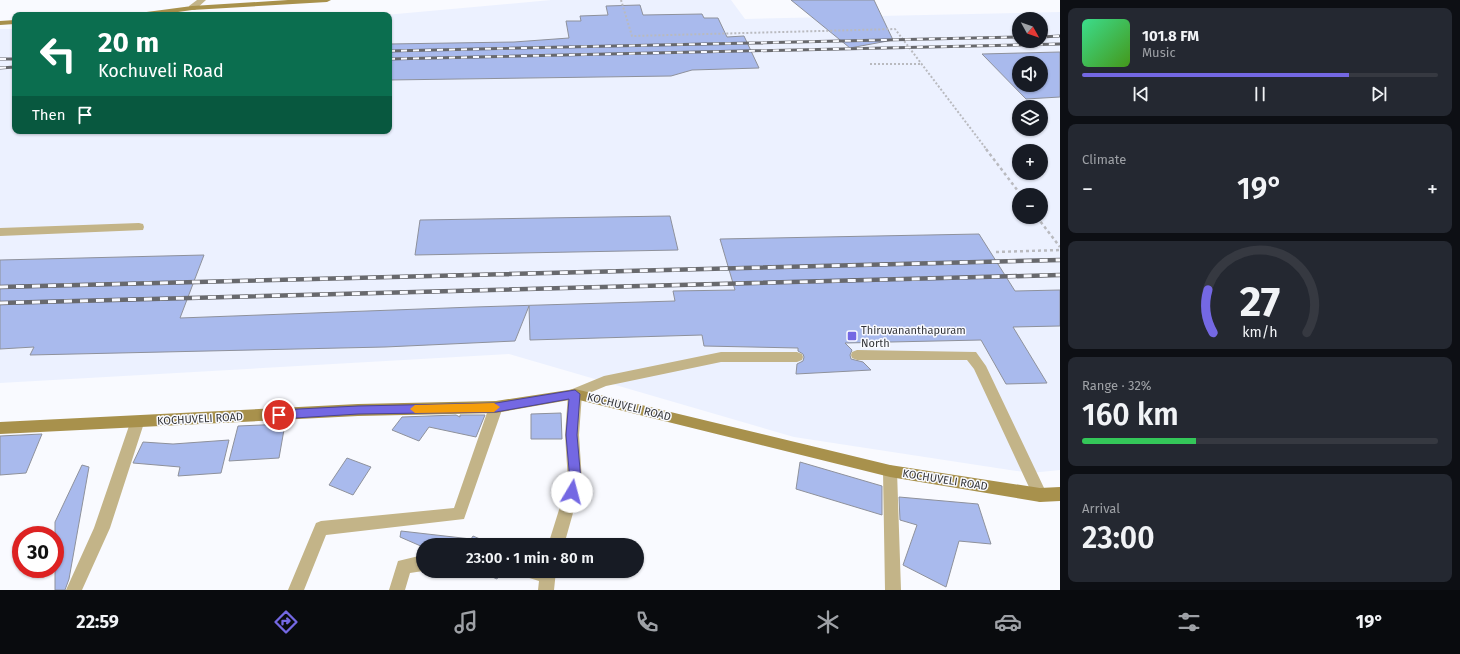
<!DOCTYPE html>
<meta charset="utf-8">
<style>
body{margin:0;font-family:"Fira Sans",sans-serif;background:#242831;color:#f1f3f6;height:100vh;display:flex;flex-direction:column;font-size:15px;white-space:nowrap}
*{box-sizing:border-box;margin:0}
p{font-size:13px;color:#9ea1a6}
.icon{flex:none;width:22px;height:22px;fill:none;stroke:currentColor;stroke-width:2;stroke-linecap:round;stroke-linejoin:round}
.map{position:relative;flex:1;overflow:hidden}
.side{display:flex;flex-direction:column;gap:8px;padding:8px;background:#0d0f14;width:400px}
.side>*{flex:none}
.top-card{position:absolute;left:12px;top:12px;width:380px;height:122px;border-radius:8px;box-shadow:0 1px 3px #0004;background:#0b6e4f;color:#fff;overflow:hidden}
.needle{width:26px;rotate:130deg}
.buttons{position:absolute;left:1012px;top:12px;display:grid;gap:8px}
.buttons a{display:grid;place-items:center;width:36px;height:36px;border-radius:50%;background:#171b24;box-shadow:0 1px 3px #0004;font-size:20px}
.speed{position:absolute;left:12px;top:526px;display:flex;gap:8px;font-size:20px;font-weight:700;text-align:center}
.speed>*{display:grid;place-content:center;width:52px;height:52px;border-radius:50%;background:#171b24;box-shadow:0 1px 3px #0004;line-height:1}
.speed .limit{border:6px solid #d22;background:#fff;color:#111}
.pin{position:absolute;display:grid;place-items:center;width:34px;height:34px;color:#fff;margin:-17px;border:2px solid #fff;border-radius:50%;box-shadow:0 1px 4px #0007}
.me{position:absolute;width:44px;margin:-22px;rotate:8deg;stroke-linejoin:round;filter:drop-shadow(0 0 3px #0008)}
.turn{display:flex;align-items:center;gap:14px;height:84px;padding:0 20px;font-size:18px}
.turn .icon{width:52px;height:52px;stroke-width:2.5}
.turn b{display:block;font-size:28px;line-height:34px}
.then{display:flex;align-items:center;height:38px;padding:0 20px;background:#0003;gap:8px;font-size:15px}
.big{font-size:30px;font-weight:600;line-height:1.1}
.side .tile{flex:1;display:flex;flex-direction:column;justify-content:center;gap:6px;min-width:0;padding:0 14px;border-radius:8px;background:#242831}
.side .dial{align-items:center;gap:0}
.dial svg{height:104px;overflow:visible;fill:none;stroke:#363941;stroke-width:7;stroke-linecap:round;text-anchor:middle}
.dial text{fill:#f1f3f6;stroke:none}
.song{display:flex;align-items:center;gap:12px}
.cover{width:48px;height:48px;border-radius:6px;background:linear-gradient(135deg,hsl(150 70% 55%),hsl(100 70% 35%))}
.played{height:4px;border-radius:2px;background:linear-gradient(90deg,#7468e3 75%,#363941 75%)}
.keys{display:flex;justify-content:space-around;direction:ltr}
.heat{display:flex;justify-content:space-between;align-items:center;font-size:22px;direction:ltr}
.charge{height:6px;border-radius:3px;background:linear-gradient(90deg,#34c759 32%,#363941 0)}
.trip{position:absolute;left:416px;top:538px;width:228px;height:40px;border-radius:20px;background:#171b24;box-shadow:0 1px 3px #0004;font-weight:600;line-height:40px;text-align:center}
.tab-bar{display:flex;height:64px;justify-content:space-around;align-items:center;background:#090b0e;color:#9ea1a6}
.tab-bar .icon{width:28px;height:28px}
.tab-bar .active{color:#7468e3}
.tab-bar b{font-size:18px;color:#f1f3f6}
main{display:flex;flex:1;min-height:0}
.map>svg:first-child{display:block}
</style>
<main>
<div class="map">
<svg width="1060" height="590" viewBox="0 0 1060 590">
<rect width="100%" height="100%" fill="#f9faff"/>
<path fill="#ecf1ff" fill-rule="evenodd" d="M551,0H731L745,19L1060,12V470L1030,473L794,437L509,354L0,383V29H15V131H389V15H385ZM1019,19H1041V41H1019ZM1019,63H1041V85H1019ZM1019,107H1041V129H1019ZM1019,151H1041V173H1019ZM1019,195H1041V217H1019Z"/>
<path fill="#a9baed" stroke="#8e919b" fill-rule="evenodd" d="M791,0H874L893,40L850,48Z
M640,5L643,15L702,14L704,18H718L727,37L744,36L759,68L692,70L671,76L389,80V44L514,42L569,38L566,21H581L580,16L608,15L606,6Z
M1060,52V97L1026,99L982,54ZM1019,63H1041V85H1019Z
M670,216L678,250L415,255L420,220Z
M979,234L1015,291L1060,290V326L1013,327L1047,383L1006,384L981,340L845,343L852,350L850,355L851,359L863,362L871,370L796,374L797,364L803,361L804,357L803,354L798,351V348L704,346L702,335L530,340L529,306L515,341L385,347L30,355L34,347L0,349V260L204,255L180,318L474,307L675,301L673,291L735,290L720,239Z
M561,413L562,439H531V414Z
M456,415L460,417V415H485L476,437L429,427L419,441L392,430L402,417Z
M285,424L279,458L229,461L238,426Z
M42,434L26,473L0,475V436Z
M229,440L221,473L178,476L180,467L133,463L143,442L173,444Z
M347,458L371,467L353,495L329,485Z
M800,462L882,486V515L796,489Z
M82,465L89,467L69,579L65,590H55V522Z
M899,497L978,504L991,544L959,541L946,587L903,565L917,525L900,520Z
M401,531L471,539L473,536L494,545H423V547L400,537Z
M478,571H501L497,579Z"/>
<g fill="none" stroke-linecap="round" stroke-linejoin="round">
<path stroke="#b9babf" stroke-width="2" stroke-dasharray="2 2" stroke-linecap="butt" d="M621,0L632,36L895,29L987,150
M870,64H921"/>
<path stroke="#b9babf" stroke-width="2.5" stroke-dasharray="3 3" stroke-linecap="butt" d="M986,149L1021,195
M1037,217L1060,247
M996,252L1060,250"/>
<path fill="#c3b488" fill-rule="evenodd" d="M139,223L143,224L144,227L143,230L0,236V228Z
M857,350L976,352L986,366L1045,490L1047,495L1045,500L1040,502L1035,500L974,369L967,360H857L852,358L851,355L852,352Z
M721,352H797L802,354L803,357L802,360L797,362H721L606,386L575,399L570,398L568,394L570,390L604,376Z"/>
<path fill="#c3b488" fill-rule="evenodd" d="M197,0H206L195,10H189V6Z
M575,389L580,390L582,394L579,435L582,481L564,545H548L568,481L565,435L568,394L570,390Z
M496,401L501,403L503,407L464,519L326,535L304,590H288L316,523L321,521L454,508L489,407L491,403Z
M137,417L142,419L144,423L110,528L82,590H66L94,528L130,423L132,419Z
M890,465L895,467L897,471L901,590H885L883,471L885,467Z
M423,555V571L410,573L405,590H389L398,561Z
M521,571H556L554,590H538L539,581L523,576Z"/>
<path fill="#a8914c" fill-rule="evenodd" d="M288,0H331L327,2L192,10L157,15H135L139,13L192,6Z
M15,20V24L0,25V21Z
M575,389L890,465L1040,488L1060,487V501L1040,502L890,477L575,399L496,413L358,416L0,434V422L358,404L496,401Z"/>
<g stroke="#68696d" stroke-width="3">
<path id="rail-far1" d="M1041,37L1060,36
M389,51L1019,37
M0,59H15
M389,59L1060,44
M0,68L15,67"/>
</g>
<g stroke="#68696d" stroke-width="4.5">
<path id="rail" d="M0,287L1060,260
M0,303L1060,275"/>
</g>
<use href="#rail-far1" stroke="#f9faff" stroke-width="2" stroke-dasharray="6" stroke-linecap="butt"/>
<use href="#rail" stroke="#f9faff" stroke-width="3" stroke-dasharray="8" stroke-linecap="butt"/>
</g>
<path fill="#7468e3" stroke="#4b4494" d="M575,390L580,394L577,435L581,481L576,496L572,497L568,496L566,492L570,481L566,435L569,399L496,412L358,414L279,419L274,415L279,410L358,406L496,403Z"/>
<path fill="#f59e0b" d="M494,403L500,407L494,412L415,413L410,409L415,405Z"/>
<rect fill="#7468e3" stroke="#f9faff" stroke-width="1.5" x="847" y="331" width="10" height="10" rx="2"/>
<g text-anchor="middle" dominant-baseline="central" stroke-width="3" stroke-linejoin="round" paint-order="stroke">
<g font-size="11" fill="#343539" stroke="#f9faff" text-anchor="start">
<text x="861" y="330">Thiruvananthapuram<tspan x="861" dy="13">North</tspan></text>
</g>
<g font-size="11" fill="#343539" stroke="#f9faff">
<text transform="translate(629 407) rotate(14)">KOCHUVELI ROAD</text>
<text transform="translate(200 419) rotate(-3)">KOCHUVELI ROAD</text>
<text transform="translate(945 480) rotate(9)">KOCHUVELI ROAD</text>
</g>
</g>
</svg>
<div class="buttons">
<a><svg class="needle" viewBox="-14 -14 28 28"><path d="M0-13l5 13h-10z" fill="#e53935"/><path d="M0 13l5-13h-10z" fill="#9ea1a6"/></svg></a>
<a><svg class="icon" aria-label="sound" viewBox="0 0 24 24"><path d="M4 9h4l5-4v14l-5-4H4zM17 9q2 3 0 6"/></svg></a>
<a><svg class="icon" aria-label="layers" viewBox="0 0 24 24"><path d="M12 4l9 5-9 5-9-5zM3 14l9 5 9-5"/></svg></a>
<a>+</a>
<a>−</a>
</div>
<div class="speed"><div class="limit">30</div></div>
<div class="pin" style="left:279px;top:415px;background:#d93025"><svg class="icon" aria-label="arrive" viewBox="0 0 24 24"><path d="M6 21V4h12l-3 4 3 4H6"/></svg></div>
<svg class="me" style="left:572px;top:492px" viewBox="-20 -20 40 40"><circle r="19" fill="#fff"/><path d="M0-13L10 11 0 6-10 11z" fill="#7468e3"/></svg>
<div class="trip">23:00 · 1 min · 80 m</div>
<div class="top-card">
<div class="turn"><svg class="icon" aria-label="left" viewBox="0 0 24 24"><path d="M17 20v-9H6M10 6l-5 5 5 5"/></svg><div><b>20 m</b>Kochuveli Road</div></div>
<div class="then">Then<svg class="icon" aria-label="arrive" viewBox="0 0 24 24"><path d="M6 21V4h12l-3 4 3 4H6"/></svg></div>
</div>
</div>
<section class="side">
<div class="tile">
<div class="song"><i class="cover"></i><div><b>101.8 FM</b><p>Music</p></div></div>
<div class="played"></div>
<div class="keys"><svg class="icon" aria-label="previous" viewBox="0 0 24 24"><path d="M18 5L8 12l10 7zM5 5v14"/></svg><svg class="icon" aria-label="pause" viewBox="0 0 24 24"><path d="M8 5v14M16 5v14"/></svg><svg class="icon" aria-label="next" viewBox="0 0 24 24"><path d="M6 5l10 7-10 7zM19 5v14"/></svg></div>
</div>
<div class="tile"><p>Climate</p>
<div class="heat"><a>−</a><b class="big">19°</b><a>+</a></div>
</div>
<div class="tile dial"><svg viewBox="0 0 100 80">
<path d="M14 69A42 42 0 1 1 86 69"/>
<path d="M14 69A42 42 0 0 1 10 36" stroke="#7468e3"/>
<text x="50" y="56" font-size="32" font-weight="700">27</text>
<text x="50" y="72" font-size="11">km/h</text>
</svg></div>
<div class="tile"><p>Range · 32%</p><b class="big">160 km</b><div class="charge"></div></div>
<div class="tile"><p>Arrival</p><b class="big">23:00</b></div>
</section>
</main>
<nav class="tab-bar">
<b>22:59</b>
<svg class="icon active" aria-label="directions" viewBox="0 0 24 24"><path d="M12 3l9 9-9 9-9-9zM9 14v-3h6M13 9l2 2-2 2"/></svg>
<svg class="icon" aria-label="music" viewBox="0 0 24 24"><path d="M9 18V5l10-2v13"/><circle cx="6" cy="18" r="3"/><circle cx="16" cy="16" r="3"/></svg>
<svg class="icon" aria-label="phone" viewBox="0 0 24 24"><path d="M5 4h4l2 5-3 2q2 4 5 5l2-3 5 2v4C11 20 4 13 5 4z"/></svg>
<svg class="icon" aria-label="climate" viewBox="0 0 24 24"><path d="M12 3v18M4 7l16 10M4 17L20 7"/></svg>
<svg class="icon" aria-label="car" viewBox="0 0 24 24"><path d="M5 17H2v-5l4-1 3-4h7l3 4 3 1v5h-3M9 17h6M6 11h13"/><circle cx="7" cy="17" r="2"/><circle cx="17" cy="17" r="2"/></svg>
<svg class="icon" aria-label="filters" viewBox="0 0 24 24"><path d="M4 7h16M4 17h16"/><circle cx="9" cy="7" r="2"/><circle cx="15" cy="17" r="2"/></svg>
<b>19°</b>
</nav>
